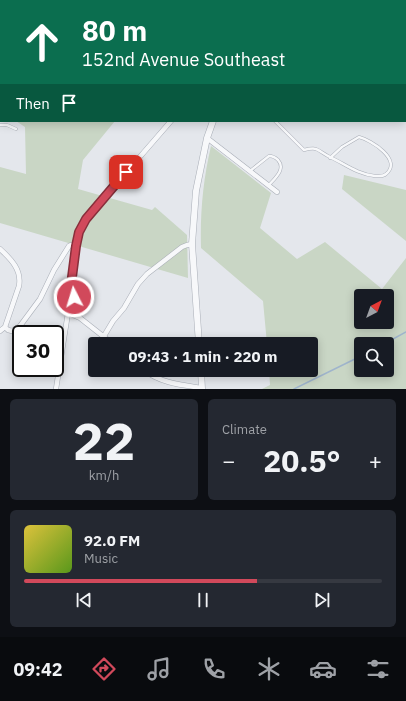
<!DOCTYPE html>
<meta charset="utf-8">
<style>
body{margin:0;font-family:"IBM Plex Sans",sans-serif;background:#242831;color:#f1f3f6;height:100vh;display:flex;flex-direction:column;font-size:15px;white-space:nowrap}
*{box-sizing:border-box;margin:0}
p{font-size:13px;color:#9ea1a6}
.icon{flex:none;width:22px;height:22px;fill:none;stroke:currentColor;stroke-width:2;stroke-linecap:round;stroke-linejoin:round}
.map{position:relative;height:389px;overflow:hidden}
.panel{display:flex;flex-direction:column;gap:10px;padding:10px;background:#0d0f14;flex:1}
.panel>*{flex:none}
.guide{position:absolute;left:0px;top:0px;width:406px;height:122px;box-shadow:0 2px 10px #0003;background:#0b6e4f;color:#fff;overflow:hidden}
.needle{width:26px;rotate:41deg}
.controls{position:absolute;left:354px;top:289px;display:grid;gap:8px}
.controls a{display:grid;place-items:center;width:40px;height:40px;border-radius:4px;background:#171b24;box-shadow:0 2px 10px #0003;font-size:20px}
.speed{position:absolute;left:12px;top:325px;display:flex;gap:8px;font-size:20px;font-weight:700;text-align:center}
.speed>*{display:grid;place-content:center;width:52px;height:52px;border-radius:50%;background:#171b24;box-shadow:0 2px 10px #0003;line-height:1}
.speed .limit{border:2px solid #111;border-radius:6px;background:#fff;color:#111}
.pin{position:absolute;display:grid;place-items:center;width:34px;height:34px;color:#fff;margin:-17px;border-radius:8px;box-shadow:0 2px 6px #0006}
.me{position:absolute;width:44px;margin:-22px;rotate:355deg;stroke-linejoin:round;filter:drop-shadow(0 0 3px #0008)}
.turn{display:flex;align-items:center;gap:14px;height:84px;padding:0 16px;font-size:18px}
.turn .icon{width:52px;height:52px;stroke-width:2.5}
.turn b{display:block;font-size:28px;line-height:34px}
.then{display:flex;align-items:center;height:38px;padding:0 16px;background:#0003;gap:8px;font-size:15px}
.big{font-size:30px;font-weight:700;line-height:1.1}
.panel .widget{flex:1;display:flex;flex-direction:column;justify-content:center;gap:6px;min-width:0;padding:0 14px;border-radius:6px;background:#242831}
.panel .dial{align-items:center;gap:0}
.dial b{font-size:52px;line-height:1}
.song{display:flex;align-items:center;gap:12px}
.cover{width:48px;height:48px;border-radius:6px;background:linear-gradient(135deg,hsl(50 70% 55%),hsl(90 70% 35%))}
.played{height:4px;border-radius:2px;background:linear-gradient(90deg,#d1495b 65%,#363941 65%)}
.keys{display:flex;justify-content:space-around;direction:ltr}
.heat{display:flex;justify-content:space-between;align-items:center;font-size:22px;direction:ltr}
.panel .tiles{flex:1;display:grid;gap:10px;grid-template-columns:1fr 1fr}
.widget:last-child{grid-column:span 2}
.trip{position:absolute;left:88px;top:337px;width:230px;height:40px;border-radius:4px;background:#171b24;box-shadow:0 2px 10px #0003;font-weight:700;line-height:40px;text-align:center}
.tabs{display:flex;height:64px;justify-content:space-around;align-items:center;background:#090b0e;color:#9ea1a6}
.tabs .icon{width:28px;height:28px}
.tabs .selected{color:#d1495b}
.tabs b{font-size:18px;color:#f1f3f6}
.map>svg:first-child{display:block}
</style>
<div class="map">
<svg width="406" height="389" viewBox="0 0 406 389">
<rect width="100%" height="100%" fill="#e4e7ec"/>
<path fill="#c9d6c5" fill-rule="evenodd" d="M0,0H272L271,1H1V4H0Z
M16,121H115L83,160L78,189L152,210L155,207L187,235L188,278L0,223V167L26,174L25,127Z
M211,146L271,193L260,228L297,259L325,242L382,289L406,258V389H262L270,385L269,370H311V344H267L263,301L201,248C200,213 203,180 211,146ZM361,296H387V322H361ZM361,344H387V370H361Z
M344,175L406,190V241L342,189Z"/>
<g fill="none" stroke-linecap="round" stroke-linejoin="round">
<path stroke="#9fb4cc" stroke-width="1.5" d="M384,344L406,332
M294,389L361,356"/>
<g stroke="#a9aeb7" stroke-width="3.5">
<path id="service" d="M405,100L406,99
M275,121L304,150C308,149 313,148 316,149C321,151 325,155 330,157C345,164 357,174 375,176C379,176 383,177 386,174C403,160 371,140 359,137L342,147L330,158
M0,125H7L16,129
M250,171L269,156C273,156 275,157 278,160C286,169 275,178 269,185"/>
</g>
<g stroke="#a9aeb7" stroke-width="5.5">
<path id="minor" d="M405,70H406
M207,138L277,192
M0,249C11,259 22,270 19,286L5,327L0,331
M72,291L76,308L80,318
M68,313L80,318L113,344
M5,327L8,330L12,331L20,326L40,299L54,270L69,246L71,245L75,246
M104,336L113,321L124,308L138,284L147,274L182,247L187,245L192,244
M144,370C160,383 182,385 202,388
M56,389L68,313L75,246L79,232L86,219L171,121"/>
</g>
<g stroke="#a9aeb7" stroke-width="7">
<path id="tertiary" d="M275,1L276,0
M199,344L192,244L196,191L207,138L213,121
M201,370L202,389"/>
</g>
<g stroke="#8b94a3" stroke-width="10">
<path id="motorway" d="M0,12H1
M0,30L1,31
M405,36H406
M405,50H406"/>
</g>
<use href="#service" stroke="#f7f8fa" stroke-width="2.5"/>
<use href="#minor" stroke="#f7f8fa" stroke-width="4.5"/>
<use href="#tertiary" stroke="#f7f8fa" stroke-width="6"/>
<use href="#motorway" stroke="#fff" stroke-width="9"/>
</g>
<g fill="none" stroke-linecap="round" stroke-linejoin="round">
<g stroke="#882f3b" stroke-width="10">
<path id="route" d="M74,297L71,285L76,246L79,232L86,219L126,172"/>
</g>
<use href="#route" stroke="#d1495b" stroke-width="7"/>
</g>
</svg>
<div class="controls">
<a><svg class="needle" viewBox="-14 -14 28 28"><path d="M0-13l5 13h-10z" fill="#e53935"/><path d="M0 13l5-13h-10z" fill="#9ea1a6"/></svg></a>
<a><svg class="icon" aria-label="search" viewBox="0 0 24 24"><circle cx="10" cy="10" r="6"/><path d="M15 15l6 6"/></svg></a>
</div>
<div class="speed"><div class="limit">30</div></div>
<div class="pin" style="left:126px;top:172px;background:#d93025"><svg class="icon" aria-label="arrive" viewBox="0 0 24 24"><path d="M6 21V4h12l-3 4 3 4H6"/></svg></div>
<svg class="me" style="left:74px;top:297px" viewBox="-20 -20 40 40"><circle r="17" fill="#d1495b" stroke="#fff" stroke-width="3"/><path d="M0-11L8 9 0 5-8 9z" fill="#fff"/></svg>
<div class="trip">09:43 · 1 min · 220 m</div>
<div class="guide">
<div class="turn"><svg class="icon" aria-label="ahead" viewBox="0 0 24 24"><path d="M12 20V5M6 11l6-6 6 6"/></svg><div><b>80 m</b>152nd Avenue Southeast</div></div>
<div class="then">Then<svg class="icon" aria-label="arrive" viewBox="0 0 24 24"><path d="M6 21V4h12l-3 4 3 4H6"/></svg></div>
</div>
</div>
<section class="panel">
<div class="tiles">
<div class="widget dial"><b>22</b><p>km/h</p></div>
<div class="widget"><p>Climate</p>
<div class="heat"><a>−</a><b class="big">20.5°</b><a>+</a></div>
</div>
<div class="widget">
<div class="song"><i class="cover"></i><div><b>92.0 FM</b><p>Music</p></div></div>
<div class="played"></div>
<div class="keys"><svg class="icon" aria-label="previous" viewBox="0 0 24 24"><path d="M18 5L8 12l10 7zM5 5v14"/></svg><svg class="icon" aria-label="pause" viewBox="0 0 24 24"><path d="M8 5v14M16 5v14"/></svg><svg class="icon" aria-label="next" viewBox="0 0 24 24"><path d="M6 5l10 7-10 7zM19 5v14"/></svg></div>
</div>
</div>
</section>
<nav class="tabs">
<b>09:42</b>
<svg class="icon selected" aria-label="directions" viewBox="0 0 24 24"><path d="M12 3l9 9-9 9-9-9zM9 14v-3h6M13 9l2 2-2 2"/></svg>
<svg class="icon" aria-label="music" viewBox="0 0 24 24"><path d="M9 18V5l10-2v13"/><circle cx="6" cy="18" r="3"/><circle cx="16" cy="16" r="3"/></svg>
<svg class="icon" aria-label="phone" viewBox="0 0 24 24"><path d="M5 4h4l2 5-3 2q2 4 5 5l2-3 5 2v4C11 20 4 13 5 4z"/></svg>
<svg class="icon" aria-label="climate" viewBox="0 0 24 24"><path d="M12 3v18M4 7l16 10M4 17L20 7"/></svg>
<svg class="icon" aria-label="car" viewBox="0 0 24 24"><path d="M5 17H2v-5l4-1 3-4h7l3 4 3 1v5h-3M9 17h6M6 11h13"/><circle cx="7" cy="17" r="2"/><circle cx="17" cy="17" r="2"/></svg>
<svg class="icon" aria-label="filters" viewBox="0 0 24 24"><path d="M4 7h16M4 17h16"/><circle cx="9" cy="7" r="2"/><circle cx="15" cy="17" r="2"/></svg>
</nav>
